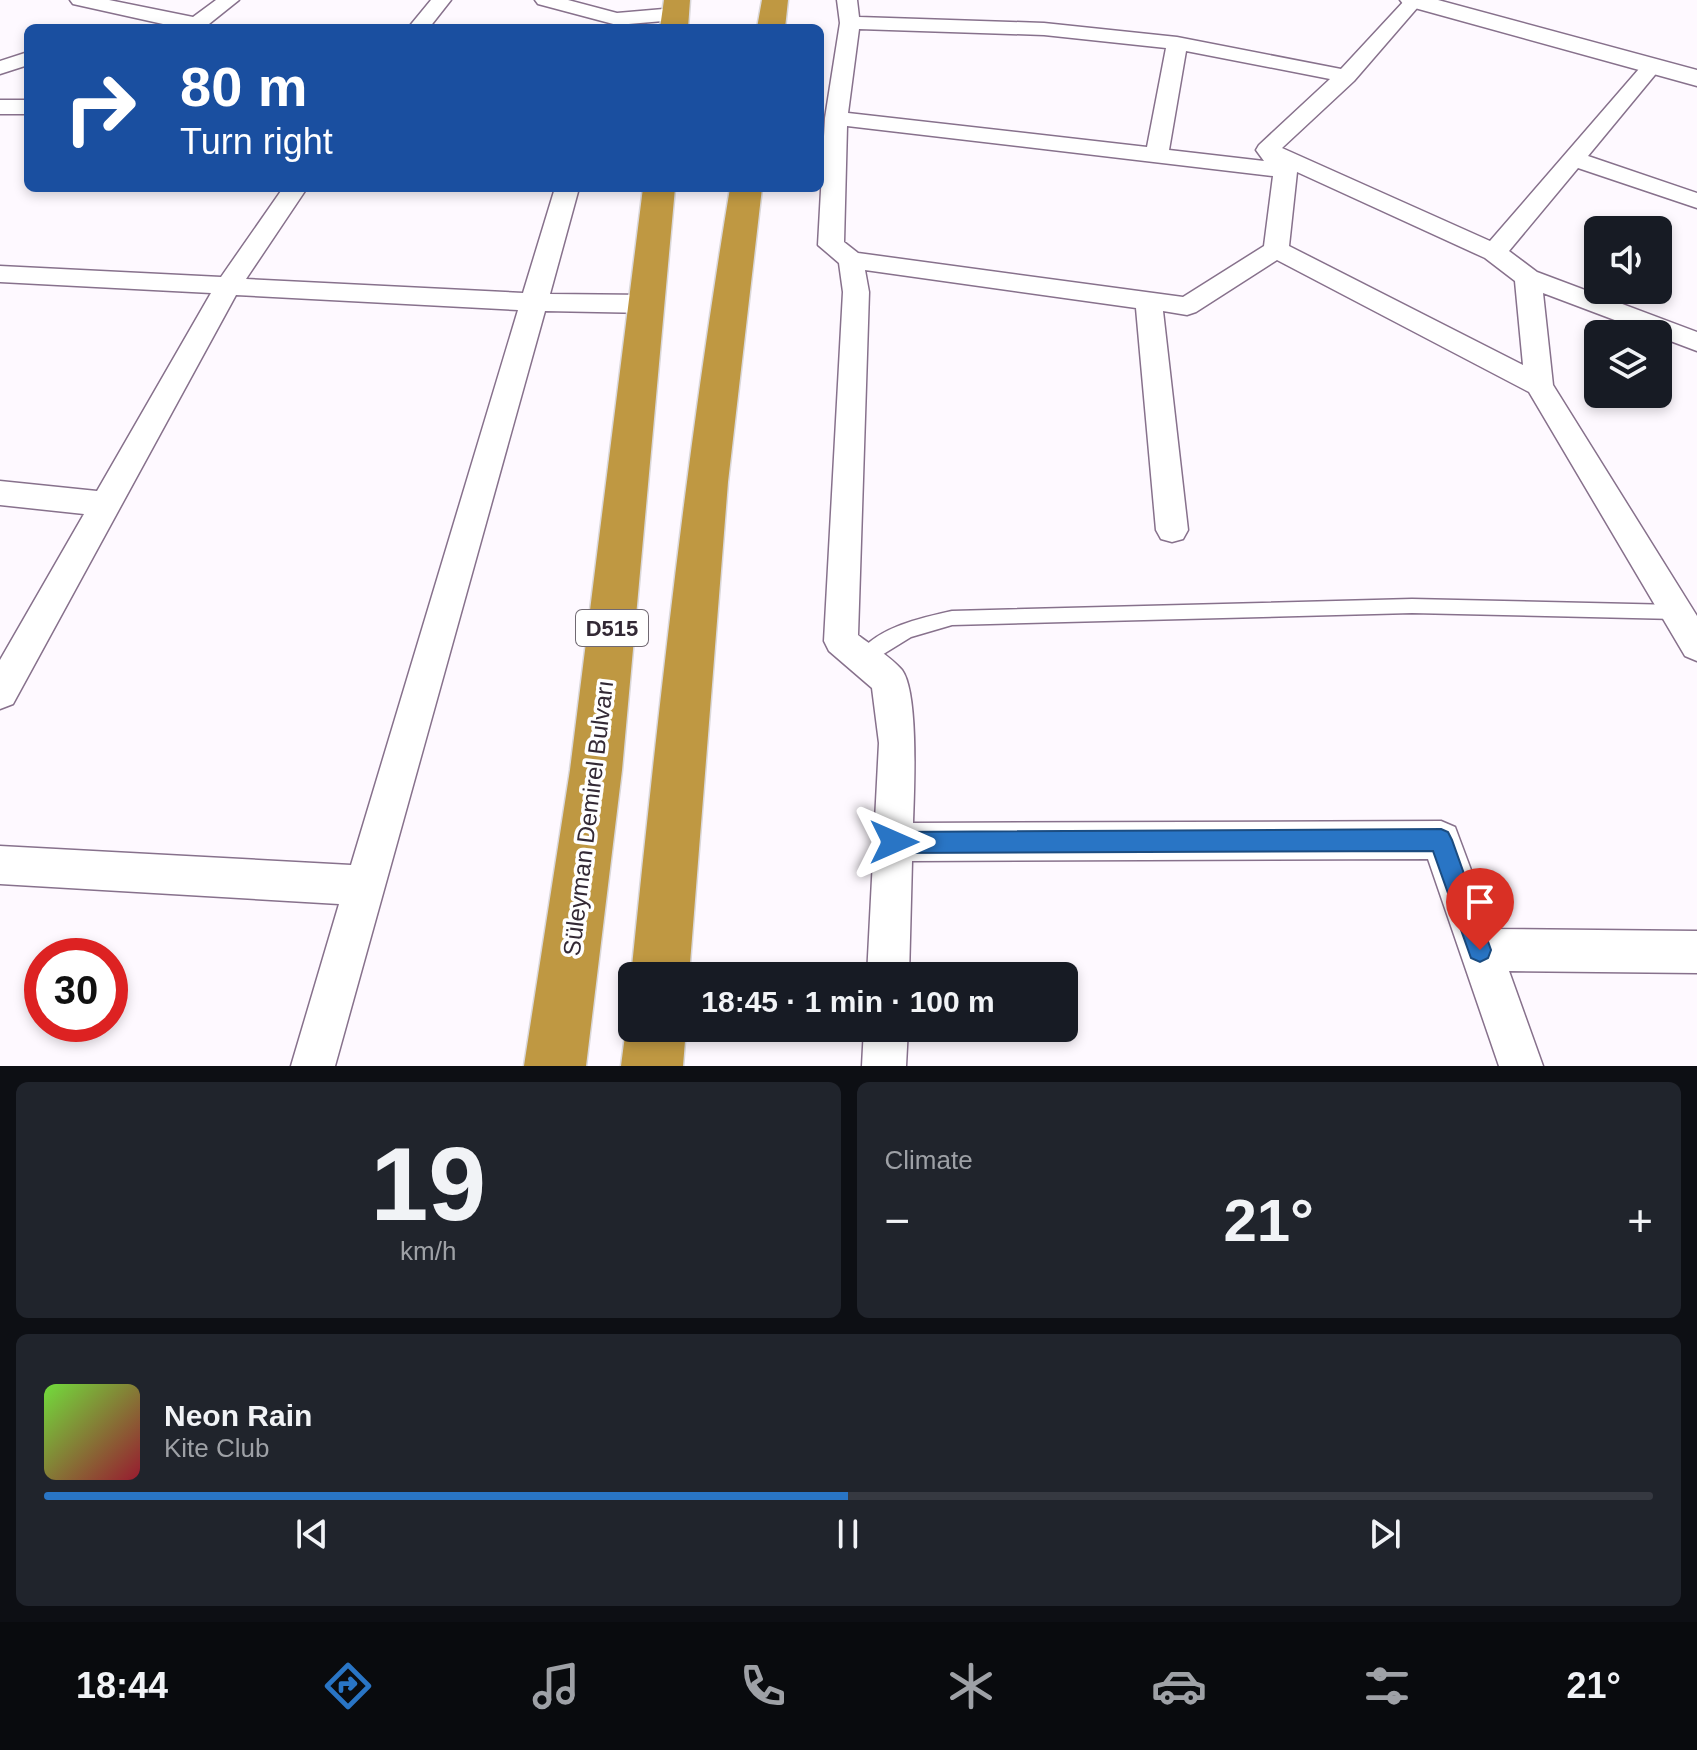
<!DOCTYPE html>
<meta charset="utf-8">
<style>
body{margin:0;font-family:Arial,sans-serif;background:#20242c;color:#f1f3f6;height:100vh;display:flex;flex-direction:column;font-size:30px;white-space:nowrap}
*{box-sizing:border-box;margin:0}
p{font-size:26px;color:#9ea1a6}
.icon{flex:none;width:44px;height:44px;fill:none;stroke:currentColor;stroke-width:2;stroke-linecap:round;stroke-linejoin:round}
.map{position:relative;height:1066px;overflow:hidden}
.drawer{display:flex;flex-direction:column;gap:16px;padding:16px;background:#0d0f14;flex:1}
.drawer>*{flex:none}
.banner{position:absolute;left:24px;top:24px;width:800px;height:168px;border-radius:12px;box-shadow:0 4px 12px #0003;background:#1a4fa0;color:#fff;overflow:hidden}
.fabs{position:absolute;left:1584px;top:216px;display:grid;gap:16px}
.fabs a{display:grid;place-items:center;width:88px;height:88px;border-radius:12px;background:#171b24;box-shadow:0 4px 12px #0003;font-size:40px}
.speed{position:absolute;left:24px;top:938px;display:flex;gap:16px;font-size:40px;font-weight:700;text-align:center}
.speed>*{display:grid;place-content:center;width:104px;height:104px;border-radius:50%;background:#171b24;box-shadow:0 4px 12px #0003;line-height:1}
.speed .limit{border:12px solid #d22;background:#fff;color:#111}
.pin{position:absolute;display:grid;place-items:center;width:68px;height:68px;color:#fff;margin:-82px -34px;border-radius:50% 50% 50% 0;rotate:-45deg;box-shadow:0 0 8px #0007}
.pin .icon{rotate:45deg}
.me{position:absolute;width:88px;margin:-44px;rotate:90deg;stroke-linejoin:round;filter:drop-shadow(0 0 6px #0008)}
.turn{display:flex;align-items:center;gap:28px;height:168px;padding:0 24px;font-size:36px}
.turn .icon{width:104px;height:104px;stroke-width:2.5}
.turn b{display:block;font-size:56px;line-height:68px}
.big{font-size:60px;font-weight:800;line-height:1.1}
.drawer .widget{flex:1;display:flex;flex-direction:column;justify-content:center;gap:12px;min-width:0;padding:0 28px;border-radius:12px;background:#20242c}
.drawer .dial{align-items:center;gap:0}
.dial b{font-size:104px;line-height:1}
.song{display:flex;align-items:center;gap:24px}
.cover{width:96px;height:96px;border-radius:12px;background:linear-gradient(135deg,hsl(100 70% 55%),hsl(350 70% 35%))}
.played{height:8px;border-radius:4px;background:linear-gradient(90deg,#2975c5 50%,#363941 50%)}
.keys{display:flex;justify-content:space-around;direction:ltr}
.heat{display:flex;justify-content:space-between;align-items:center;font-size:44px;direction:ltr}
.drawer .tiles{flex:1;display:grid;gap:16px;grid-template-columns:1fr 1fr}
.widget:last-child{grid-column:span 2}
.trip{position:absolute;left:618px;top:962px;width:460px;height:80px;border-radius:12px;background:#171b24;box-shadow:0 4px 12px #0003;font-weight:800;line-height:80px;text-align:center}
.dock{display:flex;height:128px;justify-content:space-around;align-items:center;background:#090b0e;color:#9ea1a6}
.dock .icon{width:56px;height:56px}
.dock .selected{color:#2975c5}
.dock b{font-size:36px;color:#f1f3f6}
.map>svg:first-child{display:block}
</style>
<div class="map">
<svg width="1697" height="1066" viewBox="0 0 1697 1066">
<rect width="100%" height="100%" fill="#fef9ff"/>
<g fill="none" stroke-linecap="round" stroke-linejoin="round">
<g stroke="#87718c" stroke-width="3">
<path id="service" d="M1412,599L1676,605L1682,607L1684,612L1682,617L1676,619L1412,613L952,625L911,637L864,666L858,664L855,659C872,628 921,618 952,611Z"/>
</g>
<g stroke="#87718c" stroke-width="3">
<path id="minor" d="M70,0H109L193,17L216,0H239L204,28H181L73,4Z
M431,0H451L429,28H408Z
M535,0H568L617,13L675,8L685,14L675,20L617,25L538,4Z
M837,0H857L859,17L1044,23L1177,37L1341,69L1405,0H1424L1354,81L1282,148L1490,241L1645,62H1659L1662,66L1659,70L1588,156L1697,193V208L1578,168L1509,251L1537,272L1697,332V351L1543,293L1553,385L1697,616V661L1685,656L1529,392L1277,260L1196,312L1187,315L1163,311L1188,530L1183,539L1172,542L1161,539L1156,530L1136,308L865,270L869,292L858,635C872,646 891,657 902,670C919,693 914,792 913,823L1441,821L1455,827L1493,929L1697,931V973L1509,971L1543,1066H1499L1428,859L912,861L909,976H867L879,743L872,688L829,651L824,641L843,292L839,263L818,245L825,118L840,23ZM859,29L1044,35L1166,48L1147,147L848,113ZM1186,51L1330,79L1259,145L1256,150L1264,161L1169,150ZM847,126L1273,176L1264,246L1183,297L858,253L844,242ZM1297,172L1485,258L1515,281L1523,365L1289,246Z
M28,52V65L0,74V61Z
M0,100H28V114H0Z
M283,188H307L246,279L523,293L555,188H579L550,294L649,295L658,298L662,304L658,310L649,313L545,311L335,1066H291L339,904L0,884V846L351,865L518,310L236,295L13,704L0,709V660L84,514L0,505V481L97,491L211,293L0,282V266L221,277Z
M864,1028H908L906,1066H862Z"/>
</g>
<g stroke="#87718c" stroke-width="3">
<path id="tertiary" d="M1400,0H1438L1697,70V86L1404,5Z"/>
</g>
<g stroke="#dad8db" stroke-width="3">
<path id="trunk" d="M664,0H690L688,28H660Z
M762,0H788L785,28H757Z
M643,188H675L622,770L586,1066H524L570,770Z
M730,188H762L728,482L689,976H632V979L631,976C658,712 687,449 730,188Z
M632,1013V1028H686L683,1066H621L626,1028Z"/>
</g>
<use href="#service" fill="#fff" fill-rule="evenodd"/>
<use href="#minor" fill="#fff" fill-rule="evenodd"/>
<use href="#tertiary" fill="#fff" fill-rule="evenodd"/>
<use href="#trunk" fill="#bf9842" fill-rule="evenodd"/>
</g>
<path fill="#2975c5" stroke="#1b4c80" stroke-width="2" d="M1441,829L1448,832L1452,840L1491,950L1488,958L1480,962L1471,958L1433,851L894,853L886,850L882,842L886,835L894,832Z"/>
<g text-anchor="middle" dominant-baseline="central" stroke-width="7" stroke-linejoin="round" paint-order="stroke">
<rect fill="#fff" stroke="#706972" stroke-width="2" x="576" y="610" width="72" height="36" rx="6"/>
<g font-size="22" font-weight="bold" fill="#332935">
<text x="612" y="628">D515</text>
</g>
<g font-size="24" fill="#332935" stroke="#fff">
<text transform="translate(588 818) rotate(-83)">Süleyman Demirel Bulvarı</text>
</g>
</g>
</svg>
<div class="fabs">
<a><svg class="icon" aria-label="sound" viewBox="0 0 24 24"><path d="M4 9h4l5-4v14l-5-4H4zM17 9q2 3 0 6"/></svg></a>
<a><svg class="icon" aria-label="layers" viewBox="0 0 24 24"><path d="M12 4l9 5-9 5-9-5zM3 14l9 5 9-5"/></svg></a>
</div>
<div class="speed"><div class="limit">30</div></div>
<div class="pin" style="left:1480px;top:950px;background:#d93025"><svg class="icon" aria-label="arrive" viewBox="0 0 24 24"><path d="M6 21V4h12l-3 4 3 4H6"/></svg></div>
<svg class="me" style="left:894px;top:842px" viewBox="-20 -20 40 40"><path d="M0-17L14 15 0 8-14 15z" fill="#2975c5" stroke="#fff" stroke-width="4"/></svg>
<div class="trip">18:45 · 1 min · 100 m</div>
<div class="banner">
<div class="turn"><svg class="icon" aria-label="right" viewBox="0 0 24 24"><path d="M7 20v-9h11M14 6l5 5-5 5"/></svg><div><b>80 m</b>Turn right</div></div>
</div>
</div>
<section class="drawer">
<div class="tiles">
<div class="widget dial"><b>19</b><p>km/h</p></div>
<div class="widget"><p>Climate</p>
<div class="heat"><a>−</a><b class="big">21°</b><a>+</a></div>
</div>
<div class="widget">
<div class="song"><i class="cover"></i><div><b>Neon Rain</b><p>Kite Club</p></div></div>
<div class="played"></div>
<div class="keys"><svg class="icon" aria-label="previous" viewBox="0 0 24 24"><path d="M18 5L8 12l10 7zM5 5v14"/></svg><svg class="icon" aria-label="pause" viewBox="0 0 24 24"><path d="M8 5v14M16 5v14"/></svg><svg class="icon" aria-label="next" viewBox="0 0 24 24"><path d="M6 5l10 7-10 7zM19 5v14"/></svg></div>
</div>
</div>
</section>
<nav class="dock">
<b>18:44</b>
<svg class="icon selected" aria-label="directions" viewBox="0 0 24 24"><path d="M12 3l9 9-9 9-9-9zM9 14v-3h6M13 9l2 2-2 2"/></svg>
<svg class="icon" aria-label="music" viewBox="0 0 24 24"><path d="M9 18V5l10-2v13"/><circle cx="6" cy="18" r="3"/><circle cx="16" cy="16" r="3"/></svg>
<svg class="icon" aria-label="phone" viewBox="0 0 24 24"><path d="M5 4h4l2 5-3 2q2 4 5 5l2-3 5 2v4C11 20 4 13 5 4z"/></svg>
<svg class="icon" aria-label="climate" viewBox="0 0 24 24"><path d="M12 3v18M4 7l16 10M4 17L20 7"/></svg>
<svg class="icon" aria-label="car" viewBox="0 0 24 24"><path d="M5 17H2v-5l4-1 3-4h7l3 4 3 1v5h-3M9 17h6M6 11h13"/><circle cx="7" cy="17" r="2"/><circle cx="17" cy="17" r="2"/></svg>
<svg class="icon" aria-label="filters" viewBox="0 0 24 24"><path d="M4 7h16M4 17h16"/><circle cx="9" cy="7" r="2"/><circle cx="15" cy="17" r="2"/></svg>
<b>21°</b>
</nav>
